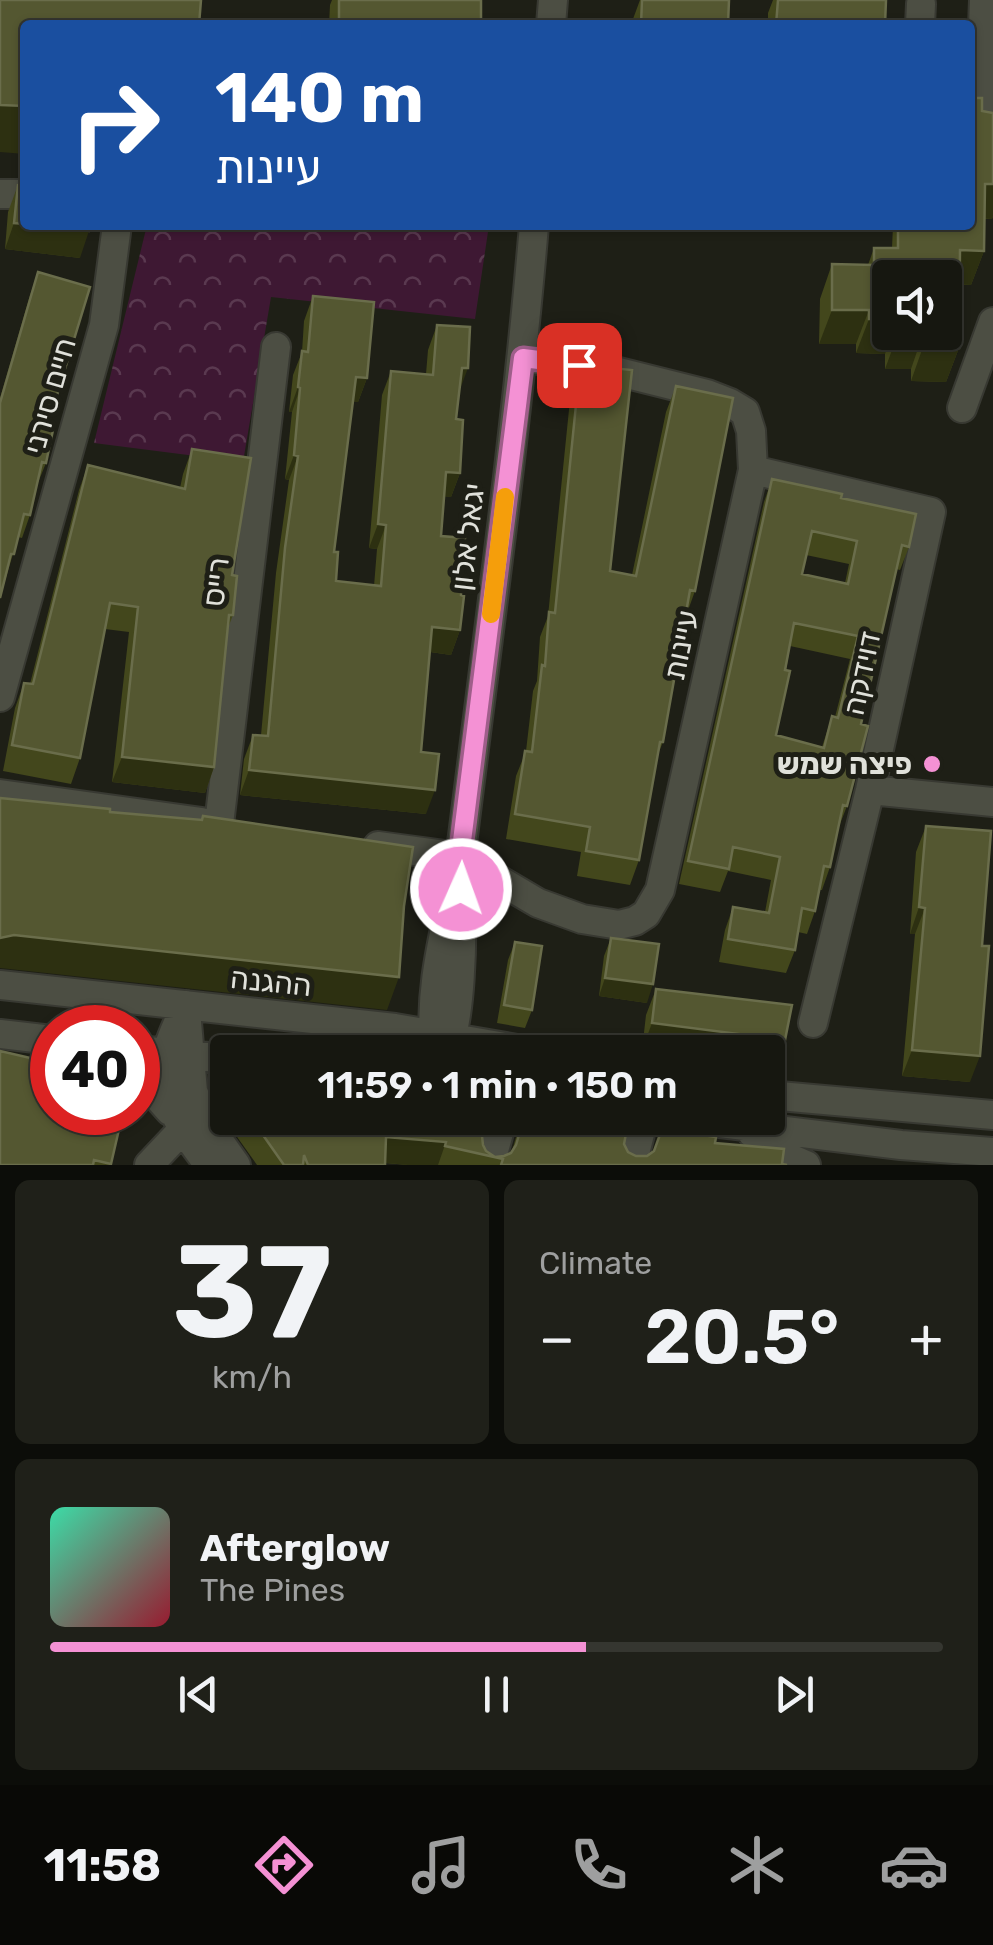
<!DOCTYPE html>
<meta charset="utf-8">
<style>
body{margin:0;font-family:Rubik,"Noto Sans Hebrew",sans-serif;background:#1f2019;color:#f1f3f6;height:100vh;display:flex;flex-direction:column;font-size:38px;white-space:nowrap}
*{box-sizing:border-box;margin:0}
p{font-size:32px;color:#9e9f9f}
.icon{flex:none;width:55px;height:55px;fill:none;stroke:currentColor;stroke-width:2;stroke-linecap:round;stroke-linejoin:round}
.map{position:relative;height:1165px;overflow:hidden}
.panel{display:flex;flex-direction:column;gap:15px;padding:15px;background:#0c0d09;flex:1}
.panel>*{flex:none}
.top-card{position:absolute;left:20px;top:20px;width:955px;height:210px;border-radius:10px;box-shadow:0 2px 8px #0004,0 0 0 2px #353630;background:#1a4fa0;color:#fff;overflow:hidden}
.tools{position:absolute;left:872px;top:260px;display:grid;gap:20px}
.tools a{display:grid;place-items:center;width:90px;height:90px;border-radius:10px;background:#161710;box-shadow:0 2px 8px #0004,0 0 0 2px #353630;font-size:50px}
.speed{position:absolute;left:30px;top:1005px;display:flex;gap:20px;font-size:50px;font-weight:700;text-align:center}
.speed>*{display:grid;place-content:center;width:130px;height:130px;border-radius:50%;background:#161710;box-shadow:0 2px 8px #0004,0 0 0 2px #353630;line-height:1}
.speed .limit{border:15px solid #d22;background:#fff;color:#111}
.pin{position:absolute;display:grid;place-items:center;width:85px;height:85px;color:#fff;margin:-42px;border-radius:20px;box-shadow:0 5px 15px #0006}
.me{position:absolute;width:110px;margin:-55px;rotate:2deg;stroke-linejoin:round;filter:drop-shadow(0 0 8px #0008)}
.turn{display:flex;align-items:center;gap:35px;height:210px;padding:0 30px;font-size:45px}
.turn .icon{width:130px;height:130px;stroke-width:2.5}
.turn b{display:block;font-size:70px;line-height:85px}
.big{font-size:75px;font-weight:600;line-height:1.1}
.panel .widget{flex:1;display:flex;flex-direction:column;justify-content:center;gap:15px;min-width:0;padding:0 35px;border-radius:15px;background:#1f2019}
.panel .dial{align-items:center;gap:0}
.dial b{font-size:130px;line-height:1}
.song{display:flex;align-items:center;gap:30px}
.cover{width:120px;height:120px;border-radius:15px;background:linear-gradient(135deg,hsl(160 70% 55%),hsl(350 70% 35%))}
.played{height:10px;border-radius:5px;background:linear-gradient(90deg,#f491d4 60%,#353630 60%)}
.keys{display:flex;justify-content:space-around;direction:ltr}
.heat{display:flex;justify-content:space-between;align-items:center;font-size:55px;direction:ltr}
.panel .tiles{flex:1;display:grid;gap:15px;grid-template-columns:1fr 1fr}
.widget:last-child{grid-column:span 2}
.trip{position:absolute;left:210px;top:1035px;width:575px;height:100px;border-radius:10px;background:#161710;box-shadow:0 2px 8px #0004,0 0 0 2px #353630;font-weight:600;line-height:100px;text-align:center}
.dock{display:flex;height:160px;justify-content:space-around;align-items:center;background:#090906;color:#9e9f9f}
.dock .icon{width:70px;height:70px}
.dock .selected{color:#f491d4}
.dock b{font-size:45px;color:#f1f3f6}
.map>svg:first-child{display:block}
</style>
<div class="map">
<svg width="993" height="1165" viewBox="0 0 993 1165">
<defs>
<pattern id="park-crowns" width="20" height="18" patternUnits="userSpaceOnUse" patternTransform="scale(2.5)"><rect width="20" height="18" fill="#3e1833"/><path d="M2 6a3 3 0 1 1 6 0M12 15a3 3 0 1 1 6 0" fill="none" stroke="#5a3950"/></pattern>
</defs>
<rect width="100%" height="100%" fill="#1e1f16"/>
<path fill="url(#park-crowns)" d="M147,225H489L475,319L271,297L243,462L94,443Z"/>
<g fill="none" stroke-linecap="round" stroke-linejoin="round">
<g stroke="#383932" stroke-width="32">
<path id="minor" d="M984,0L980,104L993,132
M551,25L553,0
M920,25L921,4
M0,194H25
M962,408L993,322
M753,470L931,512L870,790L813,1023
M0,697L104,325L117,225
M870,790L993,802
M0,794L202,822
M219,824L276,347
M378,846L460,857L538,903L582,919L619,925L635,921L646,914L660,890L753,470L751,431L745,412L730,403L707,394L607,369L523,358
M0,985L395,1028L534,1052
M186,1005C180,1019 172,1034 168,1049C154,1093 184,1133 209,1165
M186,1011L193,1091L205,1121L236,1165
M0,1034L52,1040
M138,1050L228,1059
M435,1052C426,976 455,902 464,828C489,627 517,427 534,225
M447,1052C461,1017 462,943 461,903
M138,1075L170,1111
M768,1095L993,1115
M679,1118L901,1145L993,1152
M752,1133L790,1158L806,1165
M149,1165L182,1130
M490,1165L503,1118
M632,1165L644,1118"/>
</g>
<use href="#minor" stroke="#4c4e43" stroke-width="28"/>
</g>
<path fill="#43471c" fill-rule="evenodd" d="M332,0H481V25H329L330,5Z
M640,0H729L728,25H633V19Z
M773,0H886L885,25H768V13Z
M982,111L993,113V216L992,219H984V251L971,285H959V348L946,382L911,381V369H885V354L856,353V344H819L820,299L832,264L868,265L874,248H892L893,225H970ZM890,278L945,332H890Z
M18,185L80,258L5,249L8,212Z
M38,272L47,428L46,463L37,485L30,515L22,538L18,537L0,598V398L30,295Z
M313,296L367,378L358,402L353,401L334,552L336,581L374,586L377,549L369,548L382,395L391,371L426,374L428,350L437,325L460,390L456,419L460,473L451,497L444,496L441,536L461,595L460,630L451,655L430,652L421,752L426,814L240,795L244,759L253,735H261L276,573L289,480L285,479L292,412H289L293,375L302,352L304,321Z
M580,365L610,571L632,575L666,412L676,386L695,591L686,616L663,742L656,759L639,860L630,885L577,876L581,852L506,839L516,776L526,751L533,691L537,681L540,637L548,616L571,390Z
M192,449L232,575L233,615L228,628L214,767L205,793L112,782L129,632L105,629L80,758L71,784L3,771L15,708L24,683L30,684L79,490L88,465L180,488L183,474Z
M772,479L841,498L909,547L900,570L896,569L861,724L847,806L838,829L830,867L822,890H819L815,911L807,934L798,932L795,950L786,973L719,962L725,930L733,907L765,912L771,880L728,871L720,892L679,884L764,502ZM806,555L849,564L845,583L802,574ZM790,646L850,659L835,717L832,716L822,747L776,735Z
M926,826L970,1082L902,1076L915,934H910L916,852Z
M611,938L647,1003L599,996L604,956Z
M515,942L532,1010L525,1028L497,1023L508,960Z
M656,989L785,1040L775,1067L768,1066V1052L642,1050L646,1015Z
M219,1060H228V1118H487L482,1136L483,1145L486,1151L495,1157L504,1156L512,1151L520,1123L519,1118H629L624,1144L628,1152L636,1156H647L715,1143L787,1165H408L385,1163V1165H257L220,1113L210,1086Z
M123,1112L110,1165H0Z"/>
<path fill="#2d3011" d="M0,105L25,106V154L0,152Z
M985,184H993V216L992,219L973,218Z
M14,223L25,225L89,231L80,258L5,249Z
M960,250L984,251L971,285L947,284Z
M832,310H869L856,344H819Z
M869,319H890V332H893L885,354L856,353Z
M898,334H923L911,369H885Z
M923,347L959,348L946,382L911,381Z
M462,368H468L459,392Z
M356,377L367,378L358,402L347,401Z
M298,387L300,388L292,412H289Z
M294,455L298,456L289,480L285,479Z
M446,472L460,473L451,497L437,496Z
M378,524L386,525L377,549L369,548Z
M432,627L460,630L451,655L424,651Z
M122,757L214,767L205,793L112,782Z
M249,770L435,790L426,814L240,795Z
M919,907L925,908L915,934H910Z
M14,935L399,977L387,1010L0,968V938Z
M605,978L653,984L647,1003L599,996Z
M652,1023L785,1040L775,1067L768,1066V1052H663L642,1050Z
M912,1050L980,1056L970,1082L902,1076Z
M386,1137L446,1142L438,1165H408L377,1162Z"/>
<path fill="#545731" stroke="#6a6d4b" stroke-width="2.5" fill-rule="evenodd" d="M0,0H201L199,25H25V106L0,105Z
M339,0H481V25H339Z
M642,0H729L728,25H641Z
M778,0H886L885,25H776Z
M970,98H982V111L993,113V184H985L984,251L960,250L959,348L923,347V334H898V332H945V278H890V319H869V310H832V264L874,265V248H898V230H905V225H970Z
M25,184V224L14,223L18,185Z
M34,225H90L89,231Z
M38,272L90,287L47,428L53,430L46,463L42,462L30,515L24,514L14,554H11L0,598V403Z
M313,296L374,302L367,378L356,377L334,552H338L336,581L381,586L386,525L378,524L391,371L433,375L437,325L470,327L468,368H462L456,419L463,420L460,473L446,472L441,536L465,538L461,595L464,596L460,630L432,627L421,752L439,754L435,790L249,770L253,735L268,736L285,548L298,456L294,455L300,388L298,387L302,351L308,352Z
M580,365L632,370L610,571L636,576L676,386L733,398L695,591L690,590L663,742H660L639,860L586,851L590,827L515,814L525,751L532,752L542,665L545,666L549,612L555,613Z
M192,449L251,458L232,575L237,576L233,615H229L214,767L122,757L138,607L110,603L80,758L12,745L24,683L33,684L88,465L185,489Z
M772,479L842,494L841,498L916,514L909,547L902,545L861,724L868,726L847,806L843,805L830,867L824,866L815,911L802,908L795,950L728,939L733,907L769,913L780,857L733,847L729,869L688,861ZM812,531L857,541L848,584L802,574ZM794,623L858,636L838,718L832,716L824,748L776,735L790,671L785,670Z
M0,798L110,809V812L202,820L203,816L413,847L404,906L399,977L14,935L0,938Z
M926,826L991,831L982,946H989L980,1056L912,1050L925,908L919,907Z
M611,938L659,944L653,984L605,978Z
M515,942L542,946L532,1010L504,1005Z
M656,989L792,1005L785,1040L652,1023Z
M0,1051L52,1063V1112H123L111,1164L94,1160L93,1165H0Z
M219,1060H228V1082Z
M251,1118H487L482,1136L483,1145L486,1151L495,1157L504,1156L511,1153L516,1145L524,1118H629L624,1144L628,1152L636,1156H647L654,1151L662,1129L716,1137L715,1143L784,1149L782,1164L787,1165H501L503,1159L445,1146L446,1142L386,1137L385,1165H308L304,1155L303,1165H284Z"/>
<g fill="none" stroke-linecap="round" stroke-linejoin="round">
<g stroke="#9f5e8a" stroke-width="25">
<path id="route" d="M461,889L460,857L523,358L579,365"/>
</g>
<use href="#route" stroke="#f491d4" stroke-width="18"/>
<path stroke="#f59e0b" stroke-width="18" d="M491,614L505,497"/>
</g>
<circle fill="#f491d4" stroke="#1e1f16" stroke-width="4" cx="932" cy="764" r="10"/>
<g text-anchor="middle" dominant-baseline="central" stroke-width="10" stroke-linejoin="round" paint-order="stroke">
<g font-size="30" fill="#e0e1da" stroke="#1e1f16">
<text transform="translate(50 396) rotate(-74)">חיים סירני</text>
<text transform="translate(468 537) rotate(-83)">יגאל אלון</text>
<text transform="translate(216 582) rotate(-83)">רייס</text>
<text transform="translate(681 645) rotate(-78)">עיינות</text>
<text transform="translate(862 673) rotate(-78)">דוידקה</text>
<text transform="translate(271 982) rotate(6)">ההגנה</text>
</g>
<g font-size="30" font-weight="bold" fill="#e0e1da" stroke="#1e1f16" text-anchor="end">
<text x="912" y="764">פיצה שמש</text>
</g>
</g>
</svg>
<div class="tools">
<a><svg class="icon" aria-label="sound" viewBox="0 0 24 24"><path d="M4 9h4l5-4v14l-5-4H4zM17 9q2 3 0 6"/></svg></a>
</div>
<div class="speed"><div class="limit">40</div></div>
<div class="pin" style="left:579px;top:365px;background:#d93025"><svg class="icon" aria-label="arrive" viewBox="0 0 24 24"><path d="M6 21V4h12l-3 4 3 4H6"/></svg></div>
<svg class="me" style="left:461px;top:889px" viewBox="-20 -20 40 40"><circle r="17" fill="#f491d4" stroke="#fff" stroke-width="3"/><path d="M0-11L8 9 0 5-8 9z" fill="#fff"/></svg>
<div class="trip">11:59 · 1 min · 150 m</div>
<div class="top-card">
<div class="turn"><svg class="icon" aria-label="right" viewBox="0 0 24 24"><path d="M7 20v-9h11M14 6l5 5-5 5"/></svg><div><b>140 m</b>עיינות</div></div>
</div>
</div>
<section class="panel">
<div class="tiles">
<div class="widget dial"><b>37</b><p>km/h</p></div>
<div class="widget"><p>Climate</p>
<div class="heat"><a>−</a><b class="big">20.5°</b><a>+</a></div>
</div>
<div class="widget">
<div class="song"><i class="cover"></i><div><b>Afterglow</b><p>The Pines</p></div></div>
<div class="played"></div>
<div class="keys"><svg class="icon" aria-label="previous" viewBox="0 0 24 24"><path d="M18 5L8 12l10 7zM5 5v14"/></svg><svg class="icon" aria-label="pause" viewBox="0 0 24 24"><path d="M8 5v14M16 5v14"/></svg><svg class="icon" aria-label="next" viewBox="0 0 24 24"><path d="M6 5l10 7-10 7zM19 5v14"/></svg></div>
</div>
</div>
</section>
<nav class="dock">
<b>11:58</b>
<svg class="icon selected" aria-label="directions" viewBox="0 0 24 24"><path d="M12 3l9 9-9 9-9-9zM9 14v-3h6M13 9l2 2-2 2"/></svg>
<svg class="icon" aria-label="music" viewBox="0 0 24 24"><path d="M9 18V5l10-2v13"/><circle cx="6" cy="18" r="3"/><circle cx="16" cy="16" r="3"/></svg>
<svg class="icon" aria-label="phone" viewBox="0 0 24 24"><path d="M5 4h4l2 5-3 2q2 4 5 5l2-3 5 2v4C11 20 4 13 5 4z"/></svg>
<svg class="icon" aria-label="climate" viewBox="0 0 24 24"><path d="M12 3v18M4 7l16 10M4 17L20 7"/></svg>
<svg class="icon" aria-label="car" viewBox="0 0 24 24"><path d="M5 17H2v-5l4-1 3-4h7l3 4 3 1v5h-3M9 17h6M6 11h13"/><circle cx="7" cy="17" r="2"/><circle cx="17" cy="17" r="2"/></svg>
</nav>
